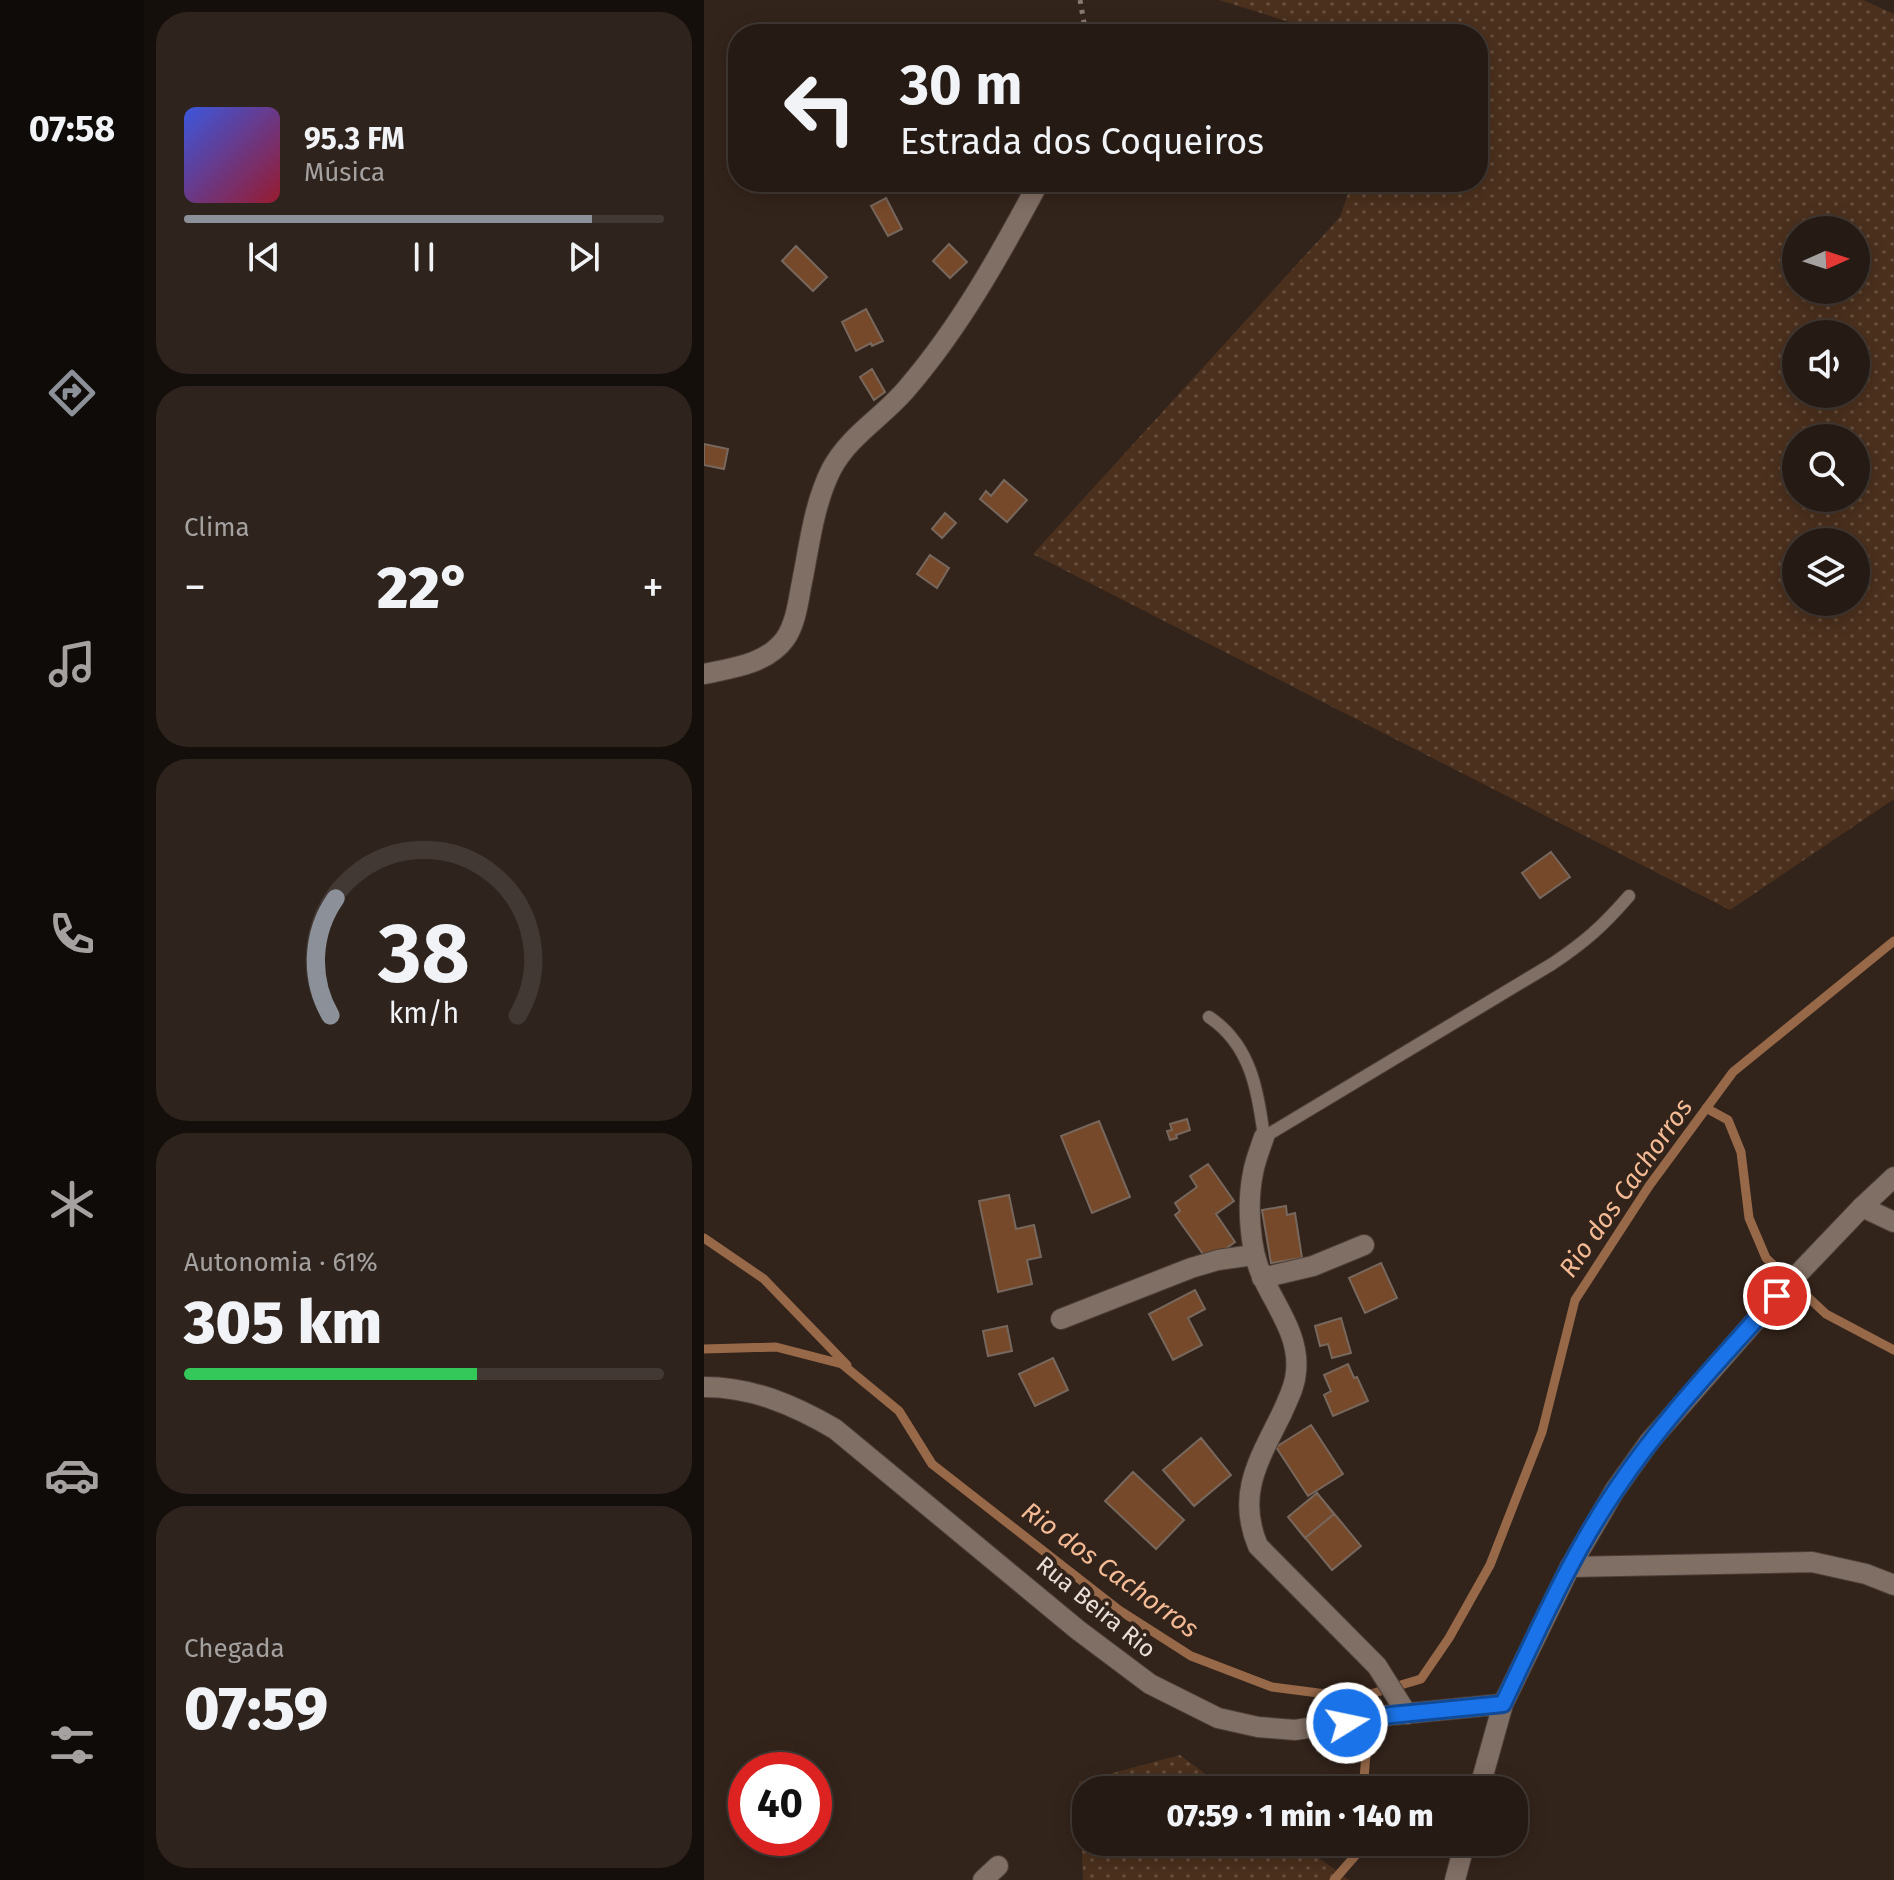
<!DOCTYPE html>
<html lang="pt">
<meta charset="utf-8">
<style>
body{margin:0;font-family:"Fira Sans",sans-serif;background:#2e241d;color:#f1f3f6;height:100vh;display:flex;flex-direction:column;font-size:30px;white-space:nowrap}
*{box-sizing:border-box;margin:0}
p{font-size:26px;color:#a4a1a0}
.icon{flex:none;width:44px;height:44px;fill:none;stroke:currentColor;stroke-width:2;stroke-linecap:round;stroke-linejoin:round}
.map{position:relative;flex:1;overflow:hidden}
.panel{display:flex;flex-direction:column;gap:12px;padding:12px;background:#150f0b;width:560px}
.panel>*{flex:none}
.top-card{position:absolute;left:24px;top:24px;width:760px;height:168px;border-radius:32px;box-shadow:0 4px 20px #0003,0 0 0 2px #423934;background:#261b14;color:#f1f3f6;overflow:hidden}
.needle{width:52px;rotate:87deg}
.fabs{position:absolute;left:1078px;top:216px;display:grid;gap:16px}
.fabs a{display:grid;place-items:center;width:88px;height:88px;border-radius:50%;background:#261b14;box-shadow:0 4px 20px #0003,0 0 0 2px #423934;font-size:40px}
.speed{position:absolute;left:24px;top:1752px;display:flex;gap:16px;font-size:40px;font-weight:700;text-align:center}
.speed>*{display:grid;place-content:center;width:104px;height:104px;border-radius:50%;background:#261b14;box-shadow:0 4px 20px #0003,0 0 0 2px #423934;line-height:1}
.speed .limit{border:12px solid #d22;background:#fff;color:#111}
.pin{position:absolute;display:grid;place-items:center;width:68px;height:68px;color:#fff;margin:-34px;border:4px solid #fff;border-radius:50%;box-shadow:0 2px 8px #0007}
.me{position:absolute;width:88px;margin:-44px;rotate:80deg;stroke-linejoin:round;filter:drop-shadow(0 0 6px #0008)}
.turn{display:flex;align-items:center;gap:28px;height:168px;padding:0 40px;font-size:36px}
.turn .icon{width:104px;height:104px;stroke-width:2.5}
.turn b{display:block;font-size:56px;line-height:68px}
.big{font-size:60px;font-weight:800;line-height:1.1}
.panel .widget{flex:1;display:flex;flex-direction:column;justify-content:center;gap:12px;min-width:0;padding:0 28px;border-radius:32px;background:#2e241d}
.panel .dial{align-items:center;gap:0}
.dial svg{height:208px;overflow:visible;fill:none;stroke:#423934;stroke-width:7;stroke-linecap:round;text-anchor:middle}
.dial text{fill:#f1f3f6;stroke:none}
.song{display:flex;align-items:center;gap:24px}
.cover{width:96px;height:96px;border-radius:12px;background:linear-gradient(135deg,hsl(230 70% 55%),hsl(350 70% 35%))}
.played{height:8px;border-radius:4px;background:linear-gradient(90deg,#8c9099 85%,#423934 85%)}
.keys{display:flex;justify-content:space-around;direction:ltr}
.heat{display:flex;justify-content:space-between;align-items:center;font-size:44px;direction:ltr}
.charge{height:12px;border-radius:6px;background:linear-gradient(90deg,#34c759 61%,#423934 0)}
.trip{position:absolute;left:368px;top:1776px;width:456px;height:80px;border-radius:32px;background:#261b14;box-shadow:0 4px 20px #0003,0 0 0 2px #423934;font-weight:800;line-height:80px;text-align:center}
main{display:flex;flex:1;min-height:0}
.tabs{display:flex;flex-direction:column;width:144px;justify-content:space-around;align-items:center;background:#0f0b08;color:#a4a1a0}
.tabs .icon{width:56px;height:56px}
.tabs .selected{color:#8c9099}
.tabs b{font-size:36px;color:#f1f3f6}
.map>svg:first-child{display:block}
</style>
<main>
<nav class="tabs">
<b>07:58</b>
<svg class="icon selected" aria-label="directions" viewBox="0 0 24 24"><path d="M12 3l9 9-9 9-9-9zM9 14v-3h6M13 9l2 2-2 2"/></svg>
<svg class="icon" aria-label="music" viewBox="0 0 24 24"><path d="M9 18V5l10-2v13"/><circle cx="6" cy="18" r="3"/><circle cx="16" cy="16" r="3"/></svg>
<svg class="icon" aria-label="phone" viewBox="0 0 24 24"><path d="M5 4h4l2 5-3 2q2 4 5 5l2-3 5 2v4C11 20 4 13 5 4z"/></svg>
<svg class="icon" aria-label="climate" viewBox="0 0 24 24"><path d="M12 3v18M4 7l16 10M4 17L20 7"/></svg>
<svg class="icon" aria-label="car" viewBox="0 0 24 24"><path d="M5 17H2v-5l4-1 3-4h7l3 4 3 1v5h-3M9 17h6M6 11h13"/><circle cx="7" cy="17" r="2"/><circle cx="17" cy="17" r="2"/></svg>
<svg class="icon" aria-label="filters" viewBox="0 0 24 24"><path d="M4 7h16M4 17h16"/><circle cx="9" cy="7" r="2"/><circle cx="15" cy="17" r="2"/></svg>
</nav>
<section class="panel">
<div class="widget">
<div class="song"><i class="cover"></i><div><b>95.3 FM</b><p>Música</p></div></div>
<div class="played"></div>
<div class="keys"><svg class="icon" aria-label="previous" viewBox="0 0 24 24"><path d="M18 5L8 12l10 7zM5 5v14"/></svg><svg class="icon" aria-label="pause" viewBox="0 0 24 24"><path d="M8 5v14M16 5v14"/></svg><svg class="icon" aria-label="next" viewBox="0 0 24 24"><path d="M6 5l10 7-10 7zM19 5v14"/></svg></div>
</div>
<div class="widget"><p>Clima</p>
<div class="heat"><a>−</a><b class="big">22°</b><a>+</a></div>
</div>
<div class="widget dial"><svg viewBox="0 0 100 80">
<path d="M14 69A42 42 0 1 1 86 69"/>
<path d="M14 69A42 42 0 0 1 16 24" stroke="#8c9099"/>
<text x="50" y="56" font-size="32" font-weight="700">38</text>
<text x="50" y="72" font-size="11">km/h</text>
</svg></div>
<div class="widget"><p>Autonomia · 61%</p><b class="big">305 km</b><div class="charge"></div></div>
<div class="widget"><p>Chegada</p><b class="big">07:59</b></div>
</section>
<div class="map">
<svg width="1190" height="1880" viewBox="0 0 1190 1880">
<defs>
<pattern id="grass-dots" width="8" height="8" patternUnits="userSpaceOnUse" patternTransform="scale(2)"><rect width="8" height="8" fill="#4b301d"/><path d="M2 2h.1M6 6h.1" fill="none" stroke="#654e3d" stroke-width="1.8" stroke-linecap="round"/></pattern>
</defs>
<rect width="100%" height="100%" fill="#33241b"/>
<path fill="url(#grass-dots)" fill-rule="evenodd" d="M515,0H1159L1190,14V799L1026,910L329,554L636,217L648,182H774V34H624ZM1092,230H1152V290H1092ZM1092,334H1152V394H1092ZM1092,438H1152V498H1092ZM1092,542H1152V602H1092Z
M476,1755L523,1790H382V1842H593L645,1880H379L375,1782Z"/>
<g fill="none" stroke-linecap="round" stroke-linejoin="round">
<path stroke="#986949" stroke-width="9" d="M1002,1108L1024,1120L1037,1152L1045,1218L1062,1258L1122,1314L1190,1350
M0,1238L60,1279L143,1365
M0,1349L72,1347L138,1364L195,1411L228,1464L415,1610L487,1656L568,1687L653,1698L717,1679L745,1638L786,1565L838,1432L871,1300L945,1186L1029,1072L1190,941
M659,1790L664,1731L673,1722
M630,1880L651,1856L653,1842"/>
</g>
<path fill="#76492a" stroke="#77675c" stroke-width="2" d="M182,198L198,229L184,236L167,206Z
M245,244L263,262L246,278L229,261Z
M92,246L123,277L109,291L78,261Z
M162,309L179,341L168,346L167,343L152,351L138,322Z
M168,369L181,392L170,400L156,377Z
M0,444L24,449L20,469L0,465Z
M300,480L323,500L303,522L276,499L282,491L287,496Z
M241,513L252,523L238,538L228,529Z
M226,555L245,568L233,588L213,574Z
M847,852L866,877L836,898L818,873Z
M483,1119L486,1130L472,1135L473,1138L466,1140L463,1131L468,1130L466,1124Z
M395,1121L426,1197L388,1213L357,1136Z
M504,1164L530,1201L512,1214L531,1242L504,1261L471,1215L476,1211L471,1203L493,1187L486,1176Z
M305,1195L312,1229L330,1225L337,1257L323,1260L328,1284L294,1292L275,1201Z
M582,1206L583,1215L591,1213L598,1258L567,1263L558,1210Z
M677,1263L693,1298L661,1313L645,1278Z
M491,1290L501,1309L484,1318L498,1345L469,1360L445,1314Z
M637,1318L647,1353L628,1358L624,1344L616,1346L611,1326Z
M303,1326L308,1351L284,1356L279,1331Z
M349,1358L364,1390L331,1406L315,1374Z
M644,1364L650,1378L653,1377L664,1401L629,1416L620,1395L627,1391L620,1375Z
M607,1425L639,1474L604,1496L572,1447Z
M497,1438L527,1475L490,1506L459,1470Z
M429,1472L480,1520L452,1549L401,1501Z
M613,1493L630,1514L601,1538L584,1517Z
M613,1493L657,1546L628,1570L584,1517Z"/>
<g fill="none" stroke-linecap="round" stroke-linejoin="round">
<g stroke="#4c3f38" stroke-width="14">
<path id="service" d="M505,1017C547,1045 554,1091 560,1137L848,964C881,942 899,926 925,896"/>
</g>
<g stroke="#4c3f38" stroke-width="22">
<path id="minor" d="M0,674C28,668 63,664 81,639C91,625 94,604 97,587C105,549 109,506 127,470C145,435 181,416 205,386C257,325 297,253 335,182
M560,1137C556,1149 551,1161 549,1173C543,1202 545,1248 558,1276C572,1307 596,1336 592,1372C591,1387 584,1399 578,1413C555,1460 532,1494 554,1546L673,1666L703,1714
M1158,1207L1190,1222
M558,1278L609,1266L660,1245
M357,1319L487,1268L514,1260L549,1255
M866,1567L1108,1562L1162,1574L1190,1585
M279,1880L294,1866"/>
</g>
<g stroke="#4c3f38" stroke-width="22">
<path id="tertiary" d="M0,1387C48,1387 90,1405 131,1429L374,1630L446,1684L514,1718L554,1727L591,1730L687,1715L799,1704
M775,1790L799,1704L866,1567L911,1490L946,1441L1073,1296L1158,1207L1190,1177
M751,1880L761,1842"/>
</g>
<path stroke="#877a73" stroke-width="5" stroke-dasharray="4 6" stroke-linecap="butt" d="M376,0L382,34"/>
<use href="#service" stroke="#806f64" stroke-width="12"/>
<use href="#minor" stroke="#806f64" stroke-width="20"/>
<use href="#tertiary" stroke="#806f64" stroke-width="20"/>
</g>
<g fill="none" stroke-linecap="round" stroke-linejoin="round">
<g stroke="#114b97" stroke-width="20">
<path id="route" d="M643,1723L687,1715L799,1704C834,1631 867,1555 913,1488C959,1419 1018,1358 1073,1296"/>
</g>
<use href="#route" stroke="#1a73e8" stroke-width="14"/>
</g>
<g text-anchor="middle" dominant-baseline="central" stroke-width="8" stroke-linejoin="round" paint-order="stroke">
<g font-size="24" fill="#e9dfd9" stroke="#33241b">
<text transform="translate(392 1607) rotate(39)">Rua Beira Rio</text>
</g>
<g font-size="26" font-style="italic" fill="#f5bb95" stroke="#33241b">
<text transform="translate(922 1188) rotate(-55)">Rio dos Cachorros</text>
<text transform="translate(406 1570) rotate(36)">Rio dos Cachorros</text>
</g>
</g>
</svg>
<div class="fabs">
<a><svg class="needle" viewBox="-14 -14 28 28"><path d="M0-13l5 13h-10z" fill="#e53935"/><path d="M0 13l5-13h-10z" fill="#a4a1a0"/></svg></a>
<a><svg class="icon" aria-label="sound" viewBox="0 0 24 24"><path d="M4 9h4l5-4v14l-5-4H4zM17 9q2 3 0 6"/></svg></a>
<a><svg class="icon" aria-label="search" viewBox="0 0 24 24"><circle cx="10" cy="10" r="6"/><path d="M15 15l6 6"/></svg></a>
<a><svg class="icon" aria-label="layers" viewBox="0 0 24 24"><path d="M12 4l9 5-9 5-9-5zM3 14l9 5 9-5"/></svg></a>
</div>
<div class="speed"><div class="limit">40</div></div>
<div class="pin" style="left:1073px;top:1296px;background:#d93025"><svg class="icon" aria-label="arrive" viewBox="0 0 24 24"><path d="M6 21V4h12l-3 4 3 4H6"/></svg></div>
<svg class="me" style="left:643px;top:1723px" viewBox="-20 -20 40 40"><circle r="17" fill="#1a73e8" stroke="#fff" stroke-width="3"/><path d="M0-11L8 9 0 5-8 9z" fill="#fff"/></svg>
<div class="trip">07:59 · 1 min · 140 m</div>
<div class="top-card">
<div class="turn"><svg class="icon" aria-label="left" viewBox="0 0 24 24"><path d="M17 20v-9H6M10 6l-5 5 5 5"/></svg><div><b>30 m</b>Estrada dos Coqueiros</div></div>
</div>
</div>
</main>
